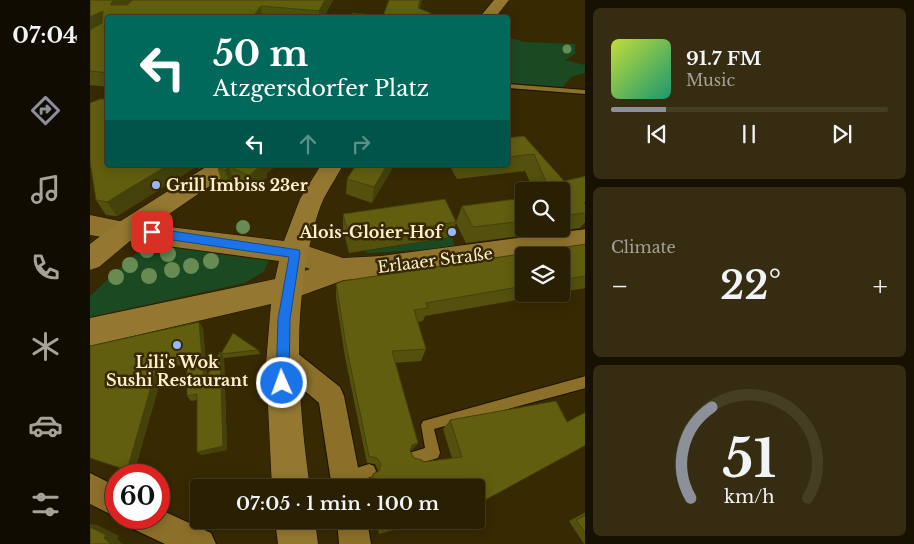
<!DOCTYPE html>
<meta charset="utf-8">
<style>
body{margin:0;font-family:"Libre Baskerville",serif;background:#352c11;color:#f1f3f6;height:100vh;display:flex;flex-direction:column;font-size:19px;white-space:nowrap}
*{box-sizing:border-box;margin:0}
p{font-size:16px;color:#a5a299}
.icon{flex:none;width:28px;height:28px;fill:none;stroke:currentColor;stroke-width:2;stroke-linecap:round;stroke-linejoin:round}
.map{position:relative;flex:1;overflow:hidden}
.sheet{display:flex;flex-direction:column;gap:8px;padding:8px;background:#171101;width:329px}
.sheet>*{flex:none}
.top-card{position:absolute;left:15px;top:15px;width:405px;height:152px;border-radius:5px;box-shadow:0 2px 12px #0003,0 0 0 1px #453d24;background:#00695c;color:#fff;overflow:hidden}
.buttons{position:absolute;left:425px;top:182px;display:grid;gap:10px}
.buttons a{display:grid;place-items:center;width:55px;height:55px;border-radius:5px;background:#291f02;box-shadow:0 2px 12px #0003,0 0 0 1px #453d24;font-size:25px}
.speed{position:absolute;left:15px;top:464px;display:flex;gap:10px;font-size:25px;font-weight:700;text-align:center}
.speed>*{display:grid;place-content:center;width:65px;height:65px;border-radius:50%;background:#291f02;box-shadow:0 2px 12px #0003,0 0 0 1px #453d24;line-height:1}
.speed .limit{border:8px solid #d22;background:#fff;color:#111}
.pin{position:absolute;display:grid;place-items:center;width:42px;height:42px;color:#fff;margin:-21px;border-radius:10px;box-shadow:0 2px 8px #0006}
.me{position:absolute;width:55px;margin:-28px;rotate:358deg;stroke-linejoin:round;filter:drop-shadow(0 0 4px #0008)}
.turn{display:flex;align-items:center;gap:18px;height:105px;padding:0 25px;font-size:22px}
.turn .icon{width:65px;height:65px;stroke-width:2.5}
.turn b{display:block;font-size:35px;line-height:42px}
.lanes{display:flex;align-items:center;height:48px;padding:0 25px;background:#0003;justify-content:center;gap:25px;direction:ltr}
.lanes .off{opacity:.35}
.big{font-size:38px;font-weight:600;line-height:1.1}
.sheet .widget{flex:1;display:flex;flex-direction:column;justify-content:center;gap:8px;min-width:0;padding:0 18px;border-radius:8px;background:#352c11}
.sheet .dial{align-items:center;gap:0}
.dial svg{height:130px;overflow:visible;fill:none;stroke:#453d24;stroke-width:7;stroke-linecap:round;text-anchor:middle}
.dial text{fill:#f1f3f6;stroke:none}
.song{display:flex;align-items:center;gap:15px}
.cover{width:60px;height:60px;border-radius:8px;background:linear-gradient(135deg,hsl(70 70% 55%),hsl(160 70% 35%))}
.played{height:5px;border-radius:2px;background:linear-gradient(90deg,#8c9099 20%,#453d24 20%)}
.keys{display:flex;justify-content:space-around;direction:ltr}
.heat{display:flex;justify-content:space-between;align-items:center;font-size:28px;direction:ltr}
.trip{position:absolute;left:100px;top:479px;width:295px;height:50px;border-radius:5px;background:#291f02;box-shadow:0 2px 12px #0003,0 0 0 1px #453d24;font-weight:600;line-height:50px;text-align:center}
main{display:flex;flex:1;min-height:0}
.menu{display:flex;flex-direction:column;width:90px;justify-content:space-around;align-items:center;background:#100c01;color:#a5a299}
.menu .icon{width:35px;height:35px}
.menu .active{color:#8c9099}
.menu b{font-size:22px;color:#f1f3f6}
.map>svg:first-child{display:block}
</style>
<main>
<nav class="menu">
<b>07:04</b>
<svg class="icon active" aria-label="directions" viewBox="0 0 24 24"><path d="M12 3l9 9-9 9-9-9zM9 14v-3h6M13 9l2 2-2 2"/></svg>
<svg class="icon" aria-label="music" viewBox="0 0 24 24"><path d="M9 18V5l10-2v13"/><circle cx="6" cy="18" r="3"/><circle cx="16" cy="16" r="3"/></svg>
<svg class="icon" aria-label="phone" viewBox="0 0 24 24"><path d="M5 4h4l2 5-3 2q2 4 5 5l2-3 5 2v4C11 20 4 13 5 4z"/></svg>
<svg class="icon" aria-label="climate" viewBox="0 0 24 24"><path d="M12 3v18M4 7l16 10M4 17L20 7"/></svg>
<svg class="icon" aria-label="car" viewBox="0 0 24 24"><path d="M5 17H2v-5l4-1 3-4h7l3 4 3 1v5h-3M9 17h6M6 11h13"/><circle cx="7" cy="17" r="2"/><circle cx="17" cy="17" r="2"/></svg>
<svg class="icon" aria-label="filters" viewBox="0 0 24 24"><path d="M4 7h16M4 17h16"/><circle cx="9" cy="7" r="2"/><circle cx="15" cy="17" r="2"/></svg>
</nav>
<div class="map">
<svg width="496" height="544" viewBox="0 0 496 544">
<rect width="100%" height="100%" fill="#372902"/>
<path fill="#1b4922" d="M418,37L434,42L485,44V54L475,60L495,65V73L481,77L473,87L418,83Z
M362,237L365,248L277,253L275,251Z
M56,244L179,261L173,272L155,283L0,317V296Z"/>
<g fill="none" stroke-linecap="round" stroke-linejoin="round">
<g stroke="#1b1200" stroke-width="2">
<path id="lane" d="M418,84L496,90V94L418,88Z
M496,376V388L344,429L350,453L348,458L324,465L319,463L317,458L319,453L335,448L331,425L333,421Z
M279,464L284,466L286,471L284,476L256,485L251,483L249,478L251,473Z"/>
</g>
<g stroke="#1b1200" stroke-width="2">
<path id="street" d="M192,345L201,348L250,387L254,396L272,488H242L229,403L183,364L180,356L183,348Z
M0,473L26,486V517L0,504Z
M69,509L121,533L126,544H75L43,529L39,518H69Z
M247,520H277L281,544H249Z"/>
</g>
<g stroke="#1b1200" stroke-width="1">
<path id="secondary" d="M0,215L44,224L48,231L44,238L35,241L0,235Z
M496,229V249L291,278L254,280L199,300L189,296L185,288L189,280L220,269L196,260L192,253L196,246L205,242L253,258L291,256Z"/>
</g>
<g stroke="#1b1200" stroke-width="1">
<path id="primary" d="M404,0H419L405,18H389Z
M119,165H146L143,170L63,225L194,241L210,199L231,165H253C247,176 240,187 234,198C226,215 222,235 218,253C203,330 209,409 220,488H182L176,364L181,304L0,346V318L185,279L189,261L40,241L9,267L0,270V244L26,224Z
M185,520H225L228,544H188Z"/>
</g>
<use href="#lane" fill="#8c702a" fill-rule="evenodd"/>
<use href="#street" fill="#8c702a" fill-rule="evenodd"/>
<use href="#secondary" fill="#90742d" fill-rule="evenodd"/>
<use href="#primary" fill="#947831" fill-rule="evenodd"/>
</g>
<g fill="#688b54">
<circle cx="477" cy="49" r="4.5"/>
<circle cx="153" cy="227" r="7"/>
<circle cx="57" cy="250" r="8"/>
<circle cx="78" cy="254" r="8"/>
<circle cx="121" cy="261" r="8"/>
<circle cx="40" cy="265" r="8"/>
<circle cx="101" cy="266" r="8"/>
<circle cx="82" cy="270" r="8"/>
<circle cx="59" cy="276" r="8"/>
<circle cx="26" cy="277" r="8"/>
</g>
<path fill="#53510d" d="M0,0H243L234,17L244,18H18V87L0,85Z
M0,103L18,165H116L109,169L106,167L27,216L16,215L6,200L0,163Z
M434,136L474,181L496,176V221L490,228L376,243L366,223L361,237L259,253L253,229V214L366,222L372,206L434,198V229H471V191H444L435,171L367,179L359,165H418V138Z
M187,165L177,173V177L162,191L144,181L139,184L131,180L127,166Z
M302,169L282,203L256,194L257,179Z
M496,244V288L471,292V256H434V294H461L335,316L333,321L328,322L336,349L331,361L305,363L328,443L322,450L320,451L324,458L333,462L362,458L353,429L360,420L386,488H282L280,479L283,474L287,472L288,470L285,464L277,463L255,357L246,298V284Z
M113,328L117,376L130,352L131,354L168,350L170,354L134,358L137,450L111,455L107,400L101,401L97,396V364L74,368L44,473L0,458V346Z
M496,512V544H494L479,521Z
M287,520H342L289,534Z"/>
<path fill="#44420a" d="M24,0H45L27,17L21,5V3Z
M235,0H243L233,18H229V11Z
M330,0H332L327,18L328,8Z
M171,6L172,18H162Z
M13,11L18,20L0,35V17Z
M341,13V18H332Z
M78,165H105L106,167L27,216L17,202Z
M108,165H116L109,169Z
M171,165H187L177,173V177L162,191L159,176Z
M297,165H302V169L282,203L284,187Z
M139,166L144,181L139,184L135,170Z
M109,322L113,328L118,387L114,382Z
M130,352L134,358L137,450L111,455L107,452Z
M68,362L74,368L44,473L37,470Z
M328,443L322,450L317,452L322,445Z
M0,524L7,525L29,536L27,539L33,544H21L0,527Z"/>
<path fill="#615e0f" stroke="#44420a" d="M0,0H24L21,3V5H37L43,0H235L229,11L171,6L162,18H18V73L0,71V30L12,23L13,11L0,17Z
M299,0H330L328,8L341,13L332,18H261L262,13L293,16Z
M10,99H18V165H78L17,202L6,200L0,161V103Z
M434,136L474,181L496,176V203H494L496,204V213L471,216V191H460L444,154L418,157V138Z
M127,165H171L159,176L139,166L135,170L127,166Z
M266,165H297L284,187L257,179Z
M434,198V221L383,227L372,206Z
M355,199L366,222L260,239L253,214Z
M496,244V276L471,280V256H434V286L336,303L338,308L324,310L336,349L302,351L328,443L322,445L320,451L324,458L332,460L333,462L372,457L360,420L466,401L477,422L496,412V445L386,505V488H285L283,474L289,471L291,464L287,458L279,456L256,345L246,284L253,281Z
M109,322L114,382L130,352L133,446L107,452V394L97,396V358L68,362L37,470L0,458V346Z
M143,333L168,350L131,354Z
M496,515V534L486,520Z
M291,520H341L293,532Z
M0,527L16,535L14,538L21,544H0Z"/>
<path fill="#1a73e8" stroke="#114b97" d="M62,228L209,250L210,253L200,319L199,383L197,388L192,390L188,388L186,383L188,319L199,257L62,237L57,232Z"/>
<g fill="#98b5fd" stroke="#372902" stroke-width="2">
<circle cx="66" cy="185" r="5"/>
<circle cx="362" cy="232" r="5"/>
<circle cx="87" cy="345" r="5"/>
</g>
<g text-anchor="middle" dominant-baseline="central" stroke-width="5" stroke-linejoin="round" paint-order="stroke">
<g font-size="16" font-weight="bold" fill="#ffefcd" stroke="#372902" text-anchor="start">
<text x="76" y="185">Grill Imbiss 23er</text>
<text x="352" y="232" text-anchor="end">Alois-Gloier-Hof</text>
<text x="87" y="362" text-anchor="middle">Lili's Wok<tspan x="87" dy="18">Sushi Restaurant</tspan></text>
</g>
<g font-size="16" fill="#ffefcd" stroke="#372902">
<text transform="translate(345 260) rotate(-7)">Erlaaer Straße</text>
</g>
</g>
</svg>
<div class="buttons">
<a><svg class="icon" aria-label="search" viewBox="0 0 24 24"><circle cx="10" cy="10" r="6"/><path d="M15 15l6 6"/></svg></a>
<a><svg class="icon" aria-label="layers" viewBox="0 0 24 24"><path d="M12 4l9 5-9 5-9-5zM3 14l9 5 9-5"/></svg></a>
</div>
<div class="speed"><div class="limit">60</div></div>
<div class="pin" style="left:62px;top:232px;background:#d93025"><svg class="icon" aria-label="arrive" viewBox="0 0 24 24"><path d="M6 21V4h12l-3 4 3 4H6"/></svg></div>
<svg class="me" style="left:192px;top:383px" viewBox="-20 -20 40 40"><circle r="17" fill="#1a73e8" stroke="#fff" stroke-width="3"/><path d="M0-11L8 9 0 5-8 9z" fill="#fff"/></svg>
<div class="trip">07:05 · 1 min · 100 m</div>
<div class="top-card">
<div class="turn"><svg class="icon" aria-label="left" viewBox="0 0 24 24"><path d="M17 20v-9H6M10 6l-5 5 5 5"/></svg><div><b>50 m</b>Atzgersdorfer Platz</div></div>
<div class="lanes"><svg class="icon" aria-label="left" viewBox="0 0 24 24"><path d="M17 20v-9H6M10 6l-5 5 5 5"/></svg><svg class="icon off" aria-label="ahead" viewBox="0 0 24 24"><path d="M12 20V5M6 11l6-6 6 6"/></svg><svg class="icon off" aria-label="right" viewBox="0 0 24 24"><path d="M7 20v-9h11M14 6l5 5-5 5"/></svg></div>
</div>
</div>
<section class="sheet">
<div class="widget">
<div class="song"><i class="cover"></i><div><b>91.7 FM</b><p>Music</p></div></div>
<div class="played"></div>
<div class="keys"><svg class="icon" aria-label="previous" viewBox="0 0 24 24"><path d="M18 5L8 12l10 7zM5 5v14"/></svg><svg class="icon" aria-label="pause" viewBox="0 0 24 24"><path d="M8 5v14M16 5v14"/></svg><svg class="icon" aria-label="next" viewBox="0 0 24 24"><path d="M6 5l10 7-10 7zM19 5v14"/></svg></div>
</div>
<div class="widget"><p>Climate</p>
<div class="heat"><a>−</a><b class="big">22°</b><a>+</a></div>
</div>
<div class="widget dial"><svg viewBox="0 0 100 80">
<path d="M14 69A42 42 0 1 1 86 69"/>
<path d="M14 69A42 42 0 0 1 27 13" stroke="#8c9099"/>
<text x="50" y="56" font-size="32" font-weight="700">51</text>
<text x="50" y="72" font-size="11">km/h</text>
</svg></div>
</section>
</main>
